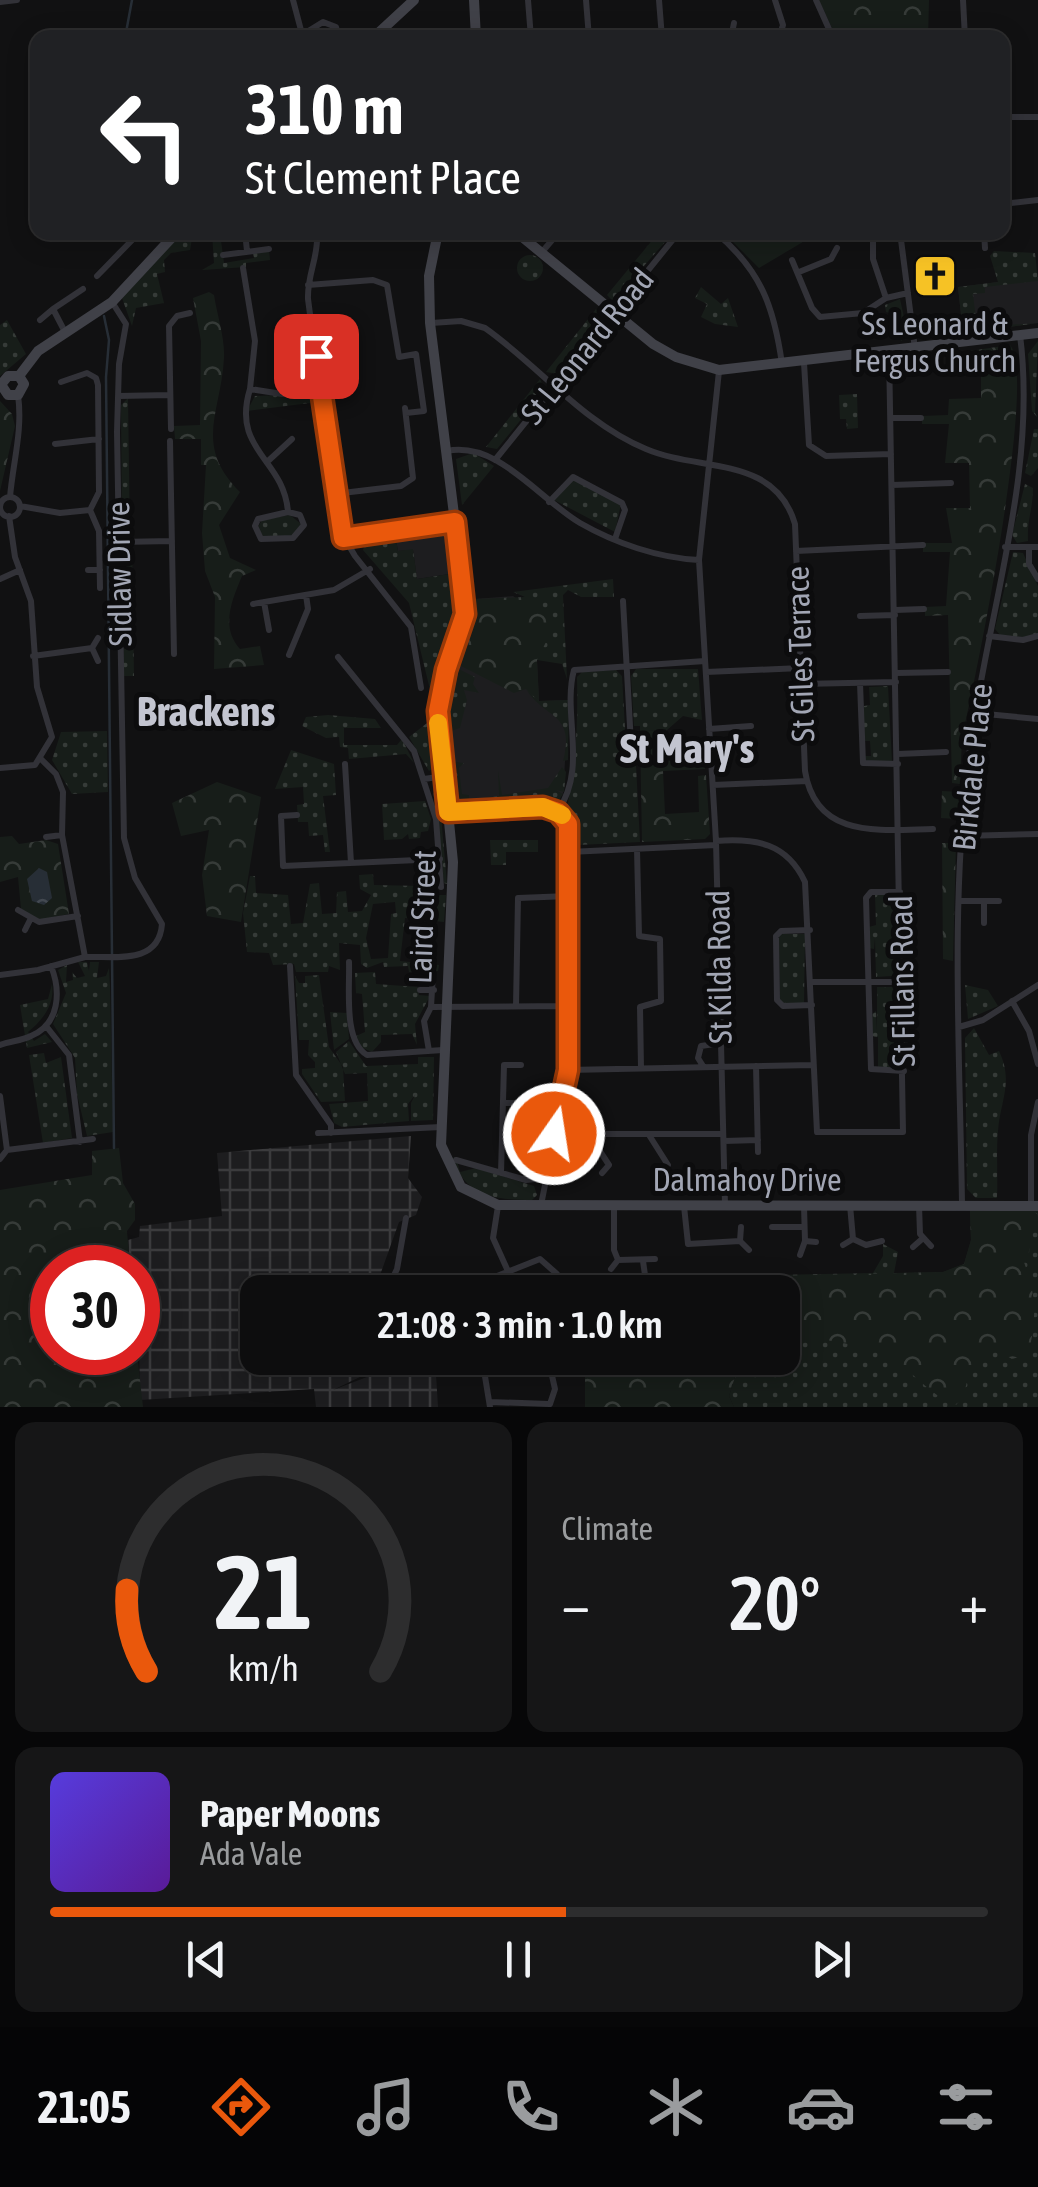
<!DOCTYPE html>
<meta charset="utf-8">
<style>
body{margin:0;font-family:"Asap Condensed",sans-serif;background:#161617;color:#f1f3f6;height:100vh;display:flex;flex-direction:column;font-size:38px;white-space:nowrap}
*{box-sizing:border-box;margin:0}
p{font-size:32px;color:#9a9c9e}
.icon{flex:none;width:55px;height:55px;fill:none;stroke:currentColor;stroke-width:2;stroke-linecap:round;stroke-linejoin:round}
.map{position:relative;height:1407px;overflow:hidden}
.side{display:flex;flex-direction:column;gap:15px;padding:15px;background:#070708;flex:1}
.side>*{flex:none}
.banner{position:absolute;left:30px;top:30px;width:980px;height:210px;border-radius:20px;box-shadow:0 5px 25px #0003,0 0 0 2px #2d2d2e;background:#202124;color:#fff;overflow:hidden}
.speed{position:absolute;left:30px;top:1245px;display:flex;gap:20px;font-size:50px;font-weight:700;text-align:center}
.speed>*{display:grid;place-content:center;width:130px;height:130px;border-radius:50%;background:#0d0d0e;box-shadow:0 5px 25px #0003,0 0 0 2px #2d2d2e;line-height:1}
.speed .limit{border:15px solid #d22;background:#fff;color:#111}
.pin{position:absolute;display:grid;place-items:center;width:85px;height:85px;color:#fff;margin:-42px;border-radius:20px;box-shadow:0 5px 15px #0006}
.me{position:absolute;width:110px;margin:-55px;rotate:13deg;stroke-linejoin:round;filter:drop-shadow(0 0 8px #0008)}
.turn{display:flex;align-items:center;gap:35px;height:210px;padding:0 50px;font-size:45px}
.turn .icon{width:130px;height:130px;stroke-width:2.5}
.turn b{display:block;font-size:70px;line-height:85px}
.big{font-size:75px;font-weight:600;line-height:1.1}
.side .card{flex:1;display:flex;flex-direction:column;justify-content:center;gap:15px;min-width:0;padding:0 35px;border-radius:20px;background:#161617}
.side .dial{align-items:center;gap:0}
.dial svg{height:260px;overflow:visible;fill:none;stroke:#2d2d2e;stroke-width:7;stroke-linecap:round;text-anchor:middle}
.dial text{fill:#f1f3f6;stroke:none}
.song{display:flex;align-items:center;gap:30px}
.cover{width:120px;height:120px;border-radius:15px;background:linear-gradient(135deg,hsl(250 70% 55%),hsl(270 70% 35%))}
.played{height:10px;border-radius:5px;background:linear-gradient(90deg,#ea580c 55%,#2d2d2e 55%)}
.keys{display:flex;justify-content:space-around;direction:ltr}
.heat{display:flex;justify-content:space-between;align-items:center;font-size:55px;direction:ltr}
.side .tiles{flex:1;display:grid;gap:15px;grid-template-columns:1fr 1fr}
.card:last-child{grid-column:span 2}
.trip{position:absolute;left:240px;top:1275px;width:560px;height:100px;border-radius:20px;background:#0d0d0e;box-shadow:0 5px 25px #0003,0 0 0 2px #2d2d2e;font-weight:600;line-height:100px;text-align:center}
.tab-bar{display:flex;height:160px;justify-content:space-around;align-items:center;background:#050506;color:#9a9c9e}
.tab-bar .icon{width:70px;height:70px}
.tab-bar .active{color:#ea580c}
.tab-bar b{font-size:45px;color:#f1f3f6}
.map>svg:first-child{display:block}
</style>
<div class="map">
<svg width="1038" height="1407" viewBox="0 0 1038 1407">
<defs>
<pattern id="industrial-grid" width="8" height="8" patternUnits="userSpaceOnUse" patternTransform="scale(2.5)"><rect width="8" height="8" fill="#1d1d1f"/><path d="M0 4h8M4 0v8" fill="none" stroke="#3b3b3d"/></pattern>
<pattern id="grass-dots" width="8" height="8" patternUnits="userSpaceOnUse" patternTransform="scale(2.5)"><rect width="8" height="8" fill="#171d19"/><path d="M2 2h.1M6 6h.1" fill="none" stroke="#363b38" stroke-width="1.8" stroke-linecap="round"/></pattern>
<pattern id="forest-crowns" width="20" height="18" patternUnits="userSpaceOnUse" patternTransform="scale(2.5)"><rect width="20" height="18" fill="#171d19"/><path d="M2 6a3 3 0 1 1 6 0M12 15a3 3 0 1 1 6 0" fill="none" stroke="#363b38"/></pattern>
<pattern id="water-ripples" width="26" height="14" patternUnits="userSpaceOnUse" patternTransform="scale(2.5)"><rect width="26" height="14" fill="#272e36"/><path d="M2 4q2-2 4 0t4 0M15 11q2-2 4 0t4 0" fill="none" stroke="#434951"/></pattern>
</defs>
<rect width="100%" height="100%" fill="#111112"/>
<path fill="#1d1d1f" d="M1038,277V323L963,333L958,287Z
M449,527L456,573L417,579L413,550L398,551L395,534Z
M513,596L554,626L537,660L539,701L569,700L563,793L558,801L461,807L456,803L446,719L451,679L475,615V599Z"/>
<path fill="url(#industrial-grid)" d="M411,1136L408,1178L422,1197L416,1215L399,1222L374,1292H258V1358H371L364,1375L333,1390L367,1377L375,1358H435L438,1407H316L314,1389L140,1400L138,1268L130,1267L128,1240L139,1237L140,1226L222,1216L217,1153Z"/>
<path fill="url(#grass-dots)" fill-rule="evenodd" d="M659,232L673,233L613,301L607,295Z
M182,233H193L190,250L171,253L164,260L165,272L157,274L164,303L136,308L132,326L122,298Z
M212,233H220L224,263L254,258L253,253L269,250L270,260L246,263V267L202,270L214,263Z
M994,251L1035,253L1038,281L985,287V293L973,294L977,327L1038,323L963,333L958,287L998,282L990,256Z
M517 268a13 13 0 1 1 26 0a13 13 0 1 1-26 0Z
M701,287L721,304L728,298L738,327L715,324L701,317L707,304L695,298Z
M900,299L908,336L901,341L897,315L886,312L885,305Z
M596,309L603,319L558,374L546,372Z
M7,320L26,354L0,376V325Z
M1038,341L1035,413L1037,417L1032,411L1028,354Z
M540,379L545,390L497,449L486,447Z
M309,394L318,402L247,411L255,396Z
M857,394L858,428L847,429L846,419H840L839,395Z
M128,398L130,538L122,531L121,405Z
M1034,429H1038V468L1031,476L1025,473Z
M473,453L494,466L462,505L456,459Z
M573,479L621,504L615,532L554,500Z
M1025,484L1033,488C1033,509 1027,519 1028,541L1017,543L1012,535Z
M290,515L301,524L292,536L264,538L258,527L262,520Z
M395,534L398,551L413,549L417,579L456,573L459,612L436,676L433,702L409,603L363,550L367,538Z
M132,543L134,676H124L123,549Z
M1013,552L1023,553L1038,586V633L1020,639L1001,636L995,629Z
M613,579L614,597H581L568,590L563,595L567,679L562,664L537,660L525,597L513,592Z
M455,667L475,677L473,684L479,693L464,690L467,700L460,728L448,732L446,699Z
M636,669H698L702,720L683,716L667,730L640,731V726H634L631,676Z
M616,670L622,676L626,746H635L640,842L578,845L566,812C576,767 578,725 577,677L582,672Z
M888,686L892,762H865L864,756H871L870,741H864V706L870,705L869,687Z
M526,689L539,701L569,700L568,760L563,761C576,712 544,719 526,689Z
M328,715L375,719L381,728H344V745H397L402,739L414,763L406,754L349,759L348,748L340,747L339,737L326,738L302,726L306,717Z
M431,720L437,766L429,771L409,737Z
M107,731L108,792L72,794L52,760L61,732Z
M291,750L334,764L336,795L323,796L330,852H325L323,835L309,836L308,822H298L297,805L304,804L303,787L275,789Z
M451,761L464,763L459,768L462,794L469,795V800L499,796L498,770L502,795L548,788L562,767L566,772L564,792L556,790L563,794L558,801L461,807L456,803Z
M432,781H438L447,884L444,883Z
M425,801L431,819L428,831L421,832L420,838L409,839L408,834L402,839L384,840L382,804Z
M490,840H538V852H506V865H491Z
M373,874L374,885L422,886L432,895H446L444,922L405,918L400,961L439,965L438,971L409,972L408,966L384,967L383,962L367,968L361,964L360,945L339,943L340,970L329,966L328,972H296L294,964L273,965L269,953L247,952L243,913L250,876H255L256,893L288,895L291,924L303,923L310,884L319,883L322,914L336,913L337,892L346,891L348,912L362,911L371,895L360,889L359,875ZM395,902L396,913L391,914L388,958L371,959L366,938L373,904Z
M875,894L895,895L897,972L892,976L876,977L875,938L874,949L869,948V927L876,925Z
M779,934H805L804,1003L783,1004L780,999Z
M78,962H87L89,971L90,962H99L97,978L106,976L109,968L110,986L113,1132L87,1136L77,1094L75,1058L53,1024L66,993L58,970L67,965L66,982L73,980L72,972L77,978L85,976Z
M375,972L376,984L418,987L419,995L430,996L415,1024L417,1045L412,1034L381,1035V1042L372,1052L360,1047L356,1036L365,1032L362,994L356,993L355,973Z
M319,975L329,1047L343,1067L345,1101L321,1102L302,1074V1069L315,1068V1062L308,1055L309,1040H299L295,976L299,983H305V976Z
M52,984C55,1004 43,1020 28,1032L34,1041L45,1034L52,1042L27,1048L20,1005L48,999Z
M965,985L988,990L998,1006L968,1019Z
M877,987H893L897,992L899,1068L878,1069V1037L871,1036V1015L876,1011L877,1031Z
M330,1012L347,1013L349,1039L334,1050Z
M974,1028L989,1055L999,1051C1014,1082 1000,1101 998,1131C996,1153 998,1176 997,1198H976L967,1189L965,1038Z
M349,1041L366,1066L418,1064V1057H434L433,1120L411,1121V1103L415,1095L408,1104L409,1121L342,1127L334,1123L329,1104L368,1101L367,1073L345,1074L336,1052Z
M44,1053L46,1063L61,1057L72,1138L43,1143L29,1055Z
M456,1157L460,1172L476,1168L534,1186L537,1195L532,1200C495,1200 465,1196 452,1158Z
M970,1210L1038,1211V1407H734L729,1396L741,1358H782V1292L724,1276L873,1273L883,1256V1244L898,1252L894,1273L943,1272L964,1264L971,1240Z"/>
<path fill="url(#forest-crowns)" d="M819,0H929L928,37H836Z
M724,233L817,232L818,233L759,268Z
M209,292L214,295C217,315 225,338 224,358C221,413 193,445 240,492L219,525L230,558L256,570L242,576C232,600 220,627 240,649L260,646L264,665L214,669L215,597L205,571L202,533L206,465H201V439H175L174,426L200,425L201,341L193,298Z
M1010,345C1038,377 975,683 962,737L960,784L952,783L948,615L925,616V607L946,606L950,552H923V543H952L946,508H970L969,463H945L949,424H922V416L948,415L949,399L981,398V367H956V353Z
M0,401L12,414L15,426L0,491Z
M525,597L554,626L537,660L539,701L526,689L514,693L457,664L475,615V599Z
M667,730L668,747L704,746L705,769L663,771L665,814L699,812L698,776L706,775L710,834L705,839L642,842L640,731Z
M217,782L261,797L241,922L207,916L202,875L209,830L181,836L172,803Z
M942,791L960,792L957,819L941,818Z
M12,836L19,844L46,840L58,844L69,914L39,920L21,909L18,877L0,882V837Z
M942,843H956L953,961L943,959Z
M119,1148L123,1183L135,1204V1220L127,1231L130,1267L52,1268V1352L137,1353L143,1407H0V1190L92,1175V1151Z
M1032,1209L1038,1215L1030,1232L1029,1254L1021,1255C1036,1290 1038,1318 1028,1354L1012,1359L993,1348C957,1364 976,1383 956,1405C926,1393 916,1373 891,1359C858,1340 817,1342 783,1330L782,1292H678L690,1278L943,1272L964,1264L971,1240L970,1210Z
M585,1358H741L729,1396L734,1407H585Z"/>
<path fill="url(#water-ripples)" d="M39,868L47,872L52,898L44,905L32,901L27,879Z"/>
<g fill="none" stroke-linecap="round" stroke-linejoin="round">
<path stroke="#272e36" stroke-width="2.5" d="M125,38L132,0
M104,316L109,340L106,377L114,1148"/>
<path stroke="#323238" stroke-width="6" d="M293,0L302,34
M528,0L531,38
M586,0L589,38
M659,0L662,38
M775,0L783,25L779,38
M816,0L833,38
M963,0L965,38
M0,2L17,0
M297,38L323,22L336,27L339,38
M731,38L734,23
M1002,117H1038
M1002,204L1038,200
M245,232L247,251
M317,232C319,257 307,274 308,299L338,527L355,556L411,627L421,688
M715,232C761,270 774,307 782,364
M873,232V259L886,298
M900,232L915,349
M984,232L985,248
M542,252L559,232
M223,255L269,249
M792,260L812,308L820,317L863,313L886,298L908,293
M243,268L255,341L250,389L282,394L320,389
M799,272L831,259L837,248
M97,276L140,232
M308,285L373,280L387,285L399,357L416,354L424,411L406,413
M40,320L53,309
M431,323L461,321L485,328C539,366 583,423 646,449C700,472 775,455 795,524L805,771C816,840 881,830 933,829
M65,332L53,309L83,289
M804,363L809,445L826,456L891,454
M719,371L699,560L716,841L725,1205
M61,382L87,373L96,378L98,385L99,492L90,510
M250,389C231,451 284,458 288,512L300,515L304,525L293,538L261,539L255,526L258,519L288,512
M118,396L170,395
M891,418H921
M171,429L169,326L177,316L190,313
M170,441L174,654
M55,444L99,439
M447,451C498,441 538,498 580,523C615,543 658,558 699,560
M495,460L679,232
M267,462L292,439
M892,485L951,483
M334,494L401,486L413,478L405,408
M10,497C13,462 23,430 18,395
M0 507a10 10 0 1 1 20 0a10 10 0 1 1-20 0Z
M549,502L573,477L622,503L625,510L615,539
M20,506L60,513L90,510
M90,510L99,531L100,588
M343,538L454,523
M119,542L172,541
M1005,547H1038
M1029,547V564L1038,579
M796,551L923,545
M88,570H100
M0,579L20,570
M623,601L631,744
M264,602L269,630
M253,604L334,590L370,569
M895,610L924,609
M860,616L895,615
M989,636L1023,640L1038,636
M289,655L308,609L306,595
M33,656L92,648
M338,657L414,751L436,819L441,887
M98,661L92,648L98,638
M706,672L801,668
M896,673L948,672
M860,683L863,763L898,764
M801,684L896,682
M975,713L1038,719
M709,729L751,726
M898,754L946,752
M345,764L351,863
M0,768L35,765L52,737L37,687L31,601L15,557L9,516
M424,779L444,776
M713,785L807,781
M558,811C588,767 562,714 574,670L705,661
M449,813L551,808L564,817L569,831L568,1070L541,1205
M297,815L281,816L283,866L440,859
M962,836L1038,834
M46,837L62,835
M716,841C756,838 787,843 805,882L817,1132H903L889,352
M637,849L639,936L660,939L661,1001L640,1007L641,1068
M569,852L716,845
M900,892H871L866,898L871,1069L904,1071
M959,901H999
M984,902V923
M18,910L39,922L78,916
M25,930L30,920
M810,930L781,931L776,936L777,1000L783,1006L812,1005
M85,957C115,956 159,965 162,924L135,878L124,838L117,432L119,364L126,324L112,302
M349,962C350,988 343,1041 367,1055L443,1050
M290,966L296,1075L331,1125V1133
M0,975L38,970L85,957L62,835L63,792L56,774L41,759
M811,982H902
M420,990H434
M1012,1001L1029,1031L1038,1064
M516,1006L518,898L569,896
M431,1007L433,973
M46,1026L69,1055L80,1142
M959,1027L983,1020L1038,985
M0,1045C10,1041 21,1041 31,1036C60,1024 61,991 51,966
M429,1051L424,1021L431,1007L568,1006
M703,1066L698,1058L701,1046L721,1043
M756,1066L758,1152
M568,1070L813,1065
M0,1096L7,1150
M504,1103L561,1104
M318,1133L441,1127
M554,1134H723
M649,1135L668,1165L660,1173
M590,1136L609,1165L602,1173
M724,1141L758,1140
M7,1150L93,1139
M0,1159L7,1150
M456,1160L526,1180L544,1178
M501,1173L504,1065H521
M962,1204C960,1055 950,904 969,756C986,617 1038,475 1020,335
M850,1205L853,1239L866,1245L882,1241
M919,1205L920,1234L931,1246
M498,1206L493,1238L507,1269
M614,1206V1250L618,1260L655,1259
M684,1206L688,1244L740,1241
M1031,1206V1135L1038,1102
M741,1227L740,1241L749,1250
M772,1227H804
M805,1241L816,1242
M843,1245L853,1239
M913,1247L922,1239
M800,1255L805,1241L804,1206
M643,1261L645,1275
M611,1269L618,1260
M386,1292L397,1269L406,1218
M485,1292L487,1280L540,1259L557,1274L554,1292
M482,1358L490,1407
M548,1358L555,1389L550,1404
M490,1402L549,1404"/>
<path stroke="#404148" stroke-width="10" d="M474,0L476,38
M373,38L414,0
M438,232L429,276L430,323L465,602L438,711L453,862L441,1145L461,1187L498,1205L1038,1206
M516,232L653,344L676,357L719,370L1038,333
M0,386L8,376H19L38,351L112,302L177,232
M2,386L8,395H18L24,384L19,376"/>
</g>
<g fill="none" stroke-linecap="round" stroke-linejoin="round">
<g stroke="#983908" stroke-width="25">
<path id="route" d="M316,356L343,538L455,522L465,614L446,670L438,711L448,812L543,807L558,812L568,824V1070L554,1134"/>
</g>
<use href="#route" stroke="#ea580c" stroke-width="18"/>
<path stroke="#f59e0b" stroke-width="18" d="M438,723L448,812L543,807L562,815"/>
</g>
<defs>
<g id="church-square" transform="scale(2.25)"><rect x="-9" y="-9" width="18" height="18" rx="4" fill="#f6c225" stroke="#0c0c0d"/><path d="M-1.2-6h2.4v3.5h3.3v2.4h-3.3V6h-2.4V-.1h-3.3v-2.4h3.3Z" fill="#111"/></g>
</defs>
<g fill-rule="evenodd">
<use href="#church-square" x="935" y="276"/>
</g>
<g text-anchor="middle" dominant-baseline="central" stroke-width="10" stroke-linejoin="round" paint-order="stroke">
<g font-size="32" fill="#a2a6b4" stroke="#0c0c0d">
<text x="935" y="323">Ss Leonard &amp;<tspan x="935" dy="37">Fergus Church</tspan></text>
</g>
<g font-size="32" fill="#a2a6b4" stroke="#0c0c0d">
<text transform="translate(587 346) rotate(-51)">St Leonard Road</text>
<text transform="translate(119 574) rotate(-91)">Sidlaw Drive</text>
<text transform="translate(800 654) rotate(-92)">St Giles Terrace</text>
<text transform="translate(972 767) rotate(-84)">Birkdale Place</text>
<text transform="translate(422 917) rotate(-88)">Laird Street</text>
<text transform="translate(719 967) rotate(-91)">St Kilda Road</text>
<text transform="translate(902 981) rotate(-91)">St Fillans Road</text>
<text x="747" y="1179">Dalmahoy Drive</text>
</g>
<g font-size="42" font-weight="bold" fill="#c3c5d0" stroke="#0c0c0d">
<text x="206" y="711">Brackens</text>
<text x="687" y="748">St Mary's</text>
</g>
</g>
</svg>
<div class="speed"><div class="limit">30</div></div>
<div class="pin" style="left:316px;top:356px;background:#d93025"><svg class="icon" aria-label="arrive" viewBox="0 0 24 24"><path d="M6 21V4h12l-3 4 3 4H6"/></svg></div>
<svg class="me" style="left:554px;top:1134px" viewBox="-20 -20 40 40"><circle r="17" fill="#ea580c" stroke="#fff" stroke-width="3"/><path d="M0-11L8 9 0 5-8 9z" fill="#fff"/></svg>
<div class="trip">21:08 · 3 min · 1.0 km</div>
<div class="banner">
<div class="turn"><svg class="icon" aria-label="left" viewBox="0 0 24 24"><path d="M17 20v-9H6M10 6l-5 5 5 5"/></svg><div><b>310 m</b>St Clement Place</div></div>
</div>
</div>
<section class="side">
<div class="tiles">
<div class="card dial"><svg viewBox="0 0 100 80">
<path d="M14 69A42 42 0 1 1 86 69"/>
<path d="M14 69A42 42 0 0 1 8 44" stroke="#ea580c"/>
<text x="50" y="56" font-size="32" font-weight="700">21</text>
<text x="50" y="72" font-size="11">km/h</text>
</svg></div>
<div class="card"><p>Climate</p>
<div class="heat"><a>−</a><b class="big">20°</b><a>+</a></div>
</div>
<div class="card">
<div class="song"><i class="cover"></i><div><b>Paper Moons</b><p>Ada Vale</p></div></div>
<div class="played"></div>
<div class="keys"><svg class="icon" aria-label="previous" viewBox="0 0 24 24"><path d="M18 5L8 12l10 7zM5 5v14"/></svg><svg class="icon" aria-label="pause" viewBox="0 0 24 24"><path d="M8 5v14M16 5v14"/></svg><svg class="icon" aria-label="next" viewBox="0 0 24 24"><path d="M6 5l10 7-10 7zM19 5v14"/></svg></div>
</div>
</div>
</section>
<nav class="tab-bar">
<b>21:05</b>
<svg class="icon active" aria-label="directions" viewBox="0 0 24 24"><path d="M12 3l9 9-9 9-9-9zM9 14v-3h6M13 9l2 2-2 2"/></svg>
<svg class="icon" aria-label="music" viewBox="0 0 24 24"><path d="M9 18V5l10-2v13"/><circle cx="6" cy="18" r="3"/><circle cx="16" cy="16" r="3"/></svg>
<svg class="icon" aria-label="phone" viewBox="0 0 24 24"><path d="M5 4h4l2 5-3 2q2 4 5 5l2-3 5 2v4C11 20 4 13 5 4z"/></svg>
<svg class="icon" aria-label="climate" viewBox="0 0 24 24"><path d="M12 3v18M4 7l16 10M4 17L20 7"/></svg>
<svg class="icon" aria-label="car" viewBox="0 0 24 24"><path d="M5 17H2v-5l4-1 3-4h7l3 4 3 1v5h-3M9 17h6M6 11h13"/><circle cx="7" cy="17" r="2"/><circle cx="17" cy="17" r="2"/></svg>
<svg class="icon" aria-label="filters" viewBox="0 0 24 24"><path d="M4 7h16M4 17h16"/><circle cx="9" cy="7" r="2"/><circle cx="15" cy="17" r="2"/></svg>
</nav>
